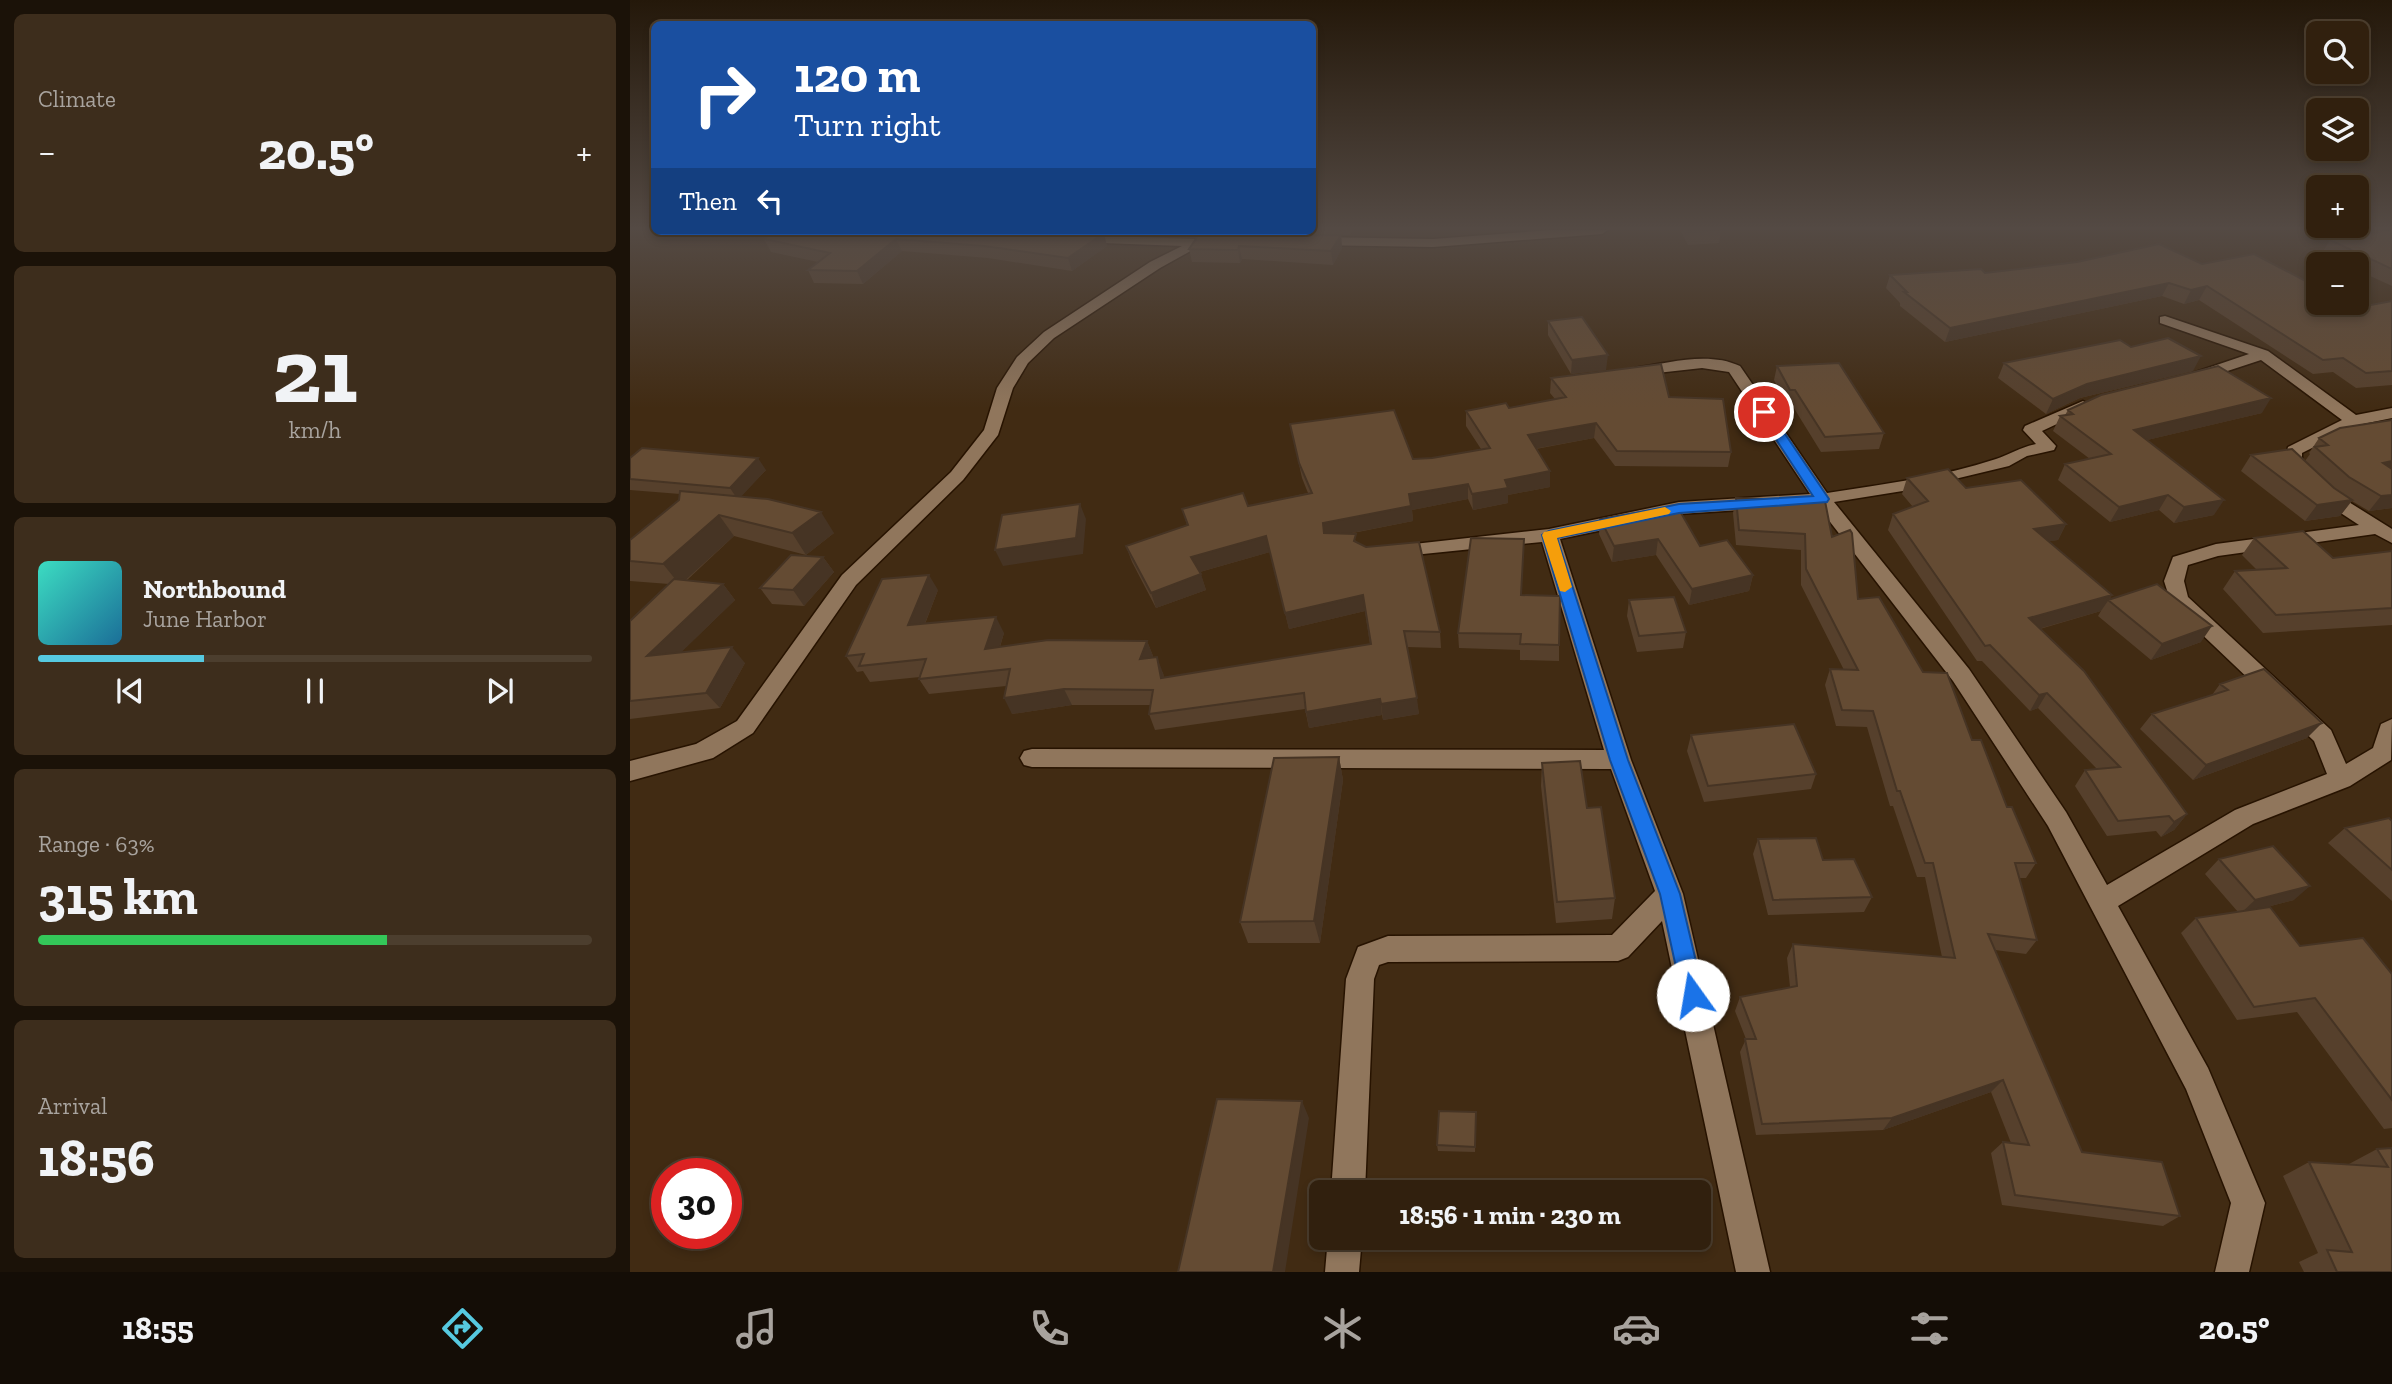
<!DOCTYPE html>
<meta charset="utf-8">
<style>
body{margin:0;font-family:"Zilla Slab",serif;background:#3d2d1c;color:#f1f3f6;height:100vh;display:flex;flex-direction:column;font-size:26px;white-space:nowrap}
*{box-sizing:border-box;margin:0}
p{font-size:23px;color:#a8a39e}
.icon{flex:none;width:38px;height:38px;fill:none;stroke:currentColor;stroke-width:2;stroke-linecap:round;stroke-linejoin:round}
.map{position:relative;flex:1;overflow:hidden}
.side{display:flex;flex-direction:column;gap:14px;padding:14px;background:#1b1208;width:630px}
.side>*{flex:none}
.top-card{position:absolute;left:21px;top:21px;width:665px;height:214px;border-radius:10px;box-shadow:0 4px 10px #0003,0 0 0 2px #4c3e2e;background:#1a4fa0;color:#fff;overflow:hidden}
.tools{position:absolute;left:1676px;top:21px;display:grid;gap:14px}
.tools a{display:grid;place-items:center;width:63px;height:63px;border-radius:10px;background:#31200e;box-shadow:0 4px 10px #0003,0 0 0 2px #4c3e2e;font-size:35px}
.speed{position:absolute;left:21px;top:1158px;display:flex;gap:14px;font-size:35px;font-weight:700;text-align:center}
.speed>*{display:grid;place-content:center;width:91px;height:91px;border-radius:50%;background:#31200e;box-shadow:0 4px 10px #0003,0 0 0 2px #4c3e2e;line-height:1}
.speed .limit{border:10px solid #d22;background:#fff;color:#111}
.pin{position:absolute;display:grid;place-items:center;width:60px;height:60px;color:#fff;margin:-30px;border:4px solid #fff;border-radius:50%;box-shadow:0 2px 7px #0007}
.me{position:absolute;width:77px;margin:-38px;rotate:347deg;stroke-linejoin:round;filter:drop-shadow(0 0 5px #0008)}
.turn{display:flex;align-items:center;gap:24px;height:147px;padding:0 28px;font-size:32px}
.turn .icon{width:91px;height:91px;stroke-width:2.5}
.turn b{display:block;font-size:49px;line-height:60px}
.then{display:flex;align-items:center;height:66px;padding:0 28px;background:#0003;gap:14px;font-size:26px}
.big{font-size:52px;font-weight:700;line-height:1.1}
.side .widget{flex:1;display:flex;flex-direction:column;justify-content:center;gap:10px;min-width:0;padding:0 24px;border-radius:10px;background:#3d2d1c}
.side .dial{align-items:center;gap:0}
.dial b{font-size:91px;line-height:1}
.song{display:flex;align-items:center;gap:21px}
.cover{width:84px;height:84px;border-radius:10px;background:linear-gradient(135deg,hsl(170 70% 55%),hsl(200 70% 35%))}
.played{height:7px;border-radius:4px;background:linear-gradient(90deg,#56c9e0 30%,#4c3e2e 30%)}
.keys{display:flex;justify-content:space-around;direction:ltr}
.heat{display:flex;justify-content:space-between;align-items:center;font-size:38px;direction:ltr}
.charge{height:10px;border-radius:5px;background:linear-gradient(90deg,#34c759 63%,#4c3e2e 0)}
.trip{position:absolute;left:679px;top:1180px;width:402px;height:70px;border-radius:10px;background:#31200e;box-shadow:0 4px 10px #0003,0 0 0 2px #4c3e2e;font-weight:700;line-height:70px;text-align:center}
.dock{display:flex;height:112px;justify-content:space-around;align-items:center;background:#140d06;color:#a8a39e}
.dock .icon{width:49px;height:49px}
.dock .current{color:#56c9e0}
.dock b{font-size:32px;color:#f1f3f6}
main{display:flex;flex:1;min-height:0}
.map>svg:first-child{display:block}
</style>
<main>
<section class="side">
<div class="widget"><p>Climate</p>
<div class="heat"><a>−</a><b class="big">20.5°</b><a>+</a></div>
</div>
<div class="widget dial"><b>21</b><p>km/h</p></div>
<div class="widget">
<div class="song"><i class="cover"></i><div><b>Northbound</b><p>June Harbor</p></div></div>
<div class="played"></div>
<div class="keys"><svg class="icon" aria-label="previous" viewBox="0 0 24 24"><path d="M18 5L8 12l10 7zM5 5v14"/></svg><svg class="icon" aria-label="pause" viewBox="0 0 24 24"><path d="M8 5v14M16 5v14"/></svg><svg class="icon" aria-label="next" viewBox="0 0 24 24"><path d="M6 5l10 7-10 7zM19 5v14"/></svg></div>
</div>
<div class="widget"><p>Range · 63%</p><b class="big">315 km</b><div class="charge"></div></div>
<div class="widget"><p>Arrival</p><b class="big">18:56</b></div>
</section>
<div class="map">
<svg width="1762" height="1272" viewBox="0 0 1762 1272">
<rect width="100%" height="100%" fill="#412b13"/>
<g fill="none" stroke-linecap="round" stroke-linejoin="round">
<g stroke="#271300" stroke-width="3">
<path id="street" d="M921,230H978L972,234L803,247L685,245L679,241L685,237L803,239Z
M443,235L569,239L575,243L530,268L424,338L398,363L383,388L368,435L333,480L226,585L123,733L83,758L0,781V761L66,744L107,721L212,575L321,472L354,430L367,388L387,357L414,332L520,262L552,246L447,242L443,241Z
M1535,316L1638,351L1726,415L1762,408V418L1728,425L1672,453V462L1706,494L1762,529V543L1745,534L1588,556L1558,565L1554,581L1558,597L1701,730L1716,764L1743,748L1751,724L1762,719L1761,760L1720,786L1623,824L1488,906L1578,1068L1635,1203L1619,1272H1585L1601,1203L1556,1089L1418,826L1323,681L1187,505L1049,514L930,539L1001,760L1053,894L1140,1272H1106L1032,921L998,957L988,961L758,962L749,965L744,979L735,1192H701L716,979L728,947L758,936L982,935L1025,891L981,769L402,767L394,765L390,758L394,751L402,749L974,750L912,542L764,557L757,555L754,551L757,547L919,529L1049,502L1180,494L1099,372L1072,368L1000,376L997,373L1005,368C1039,363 1078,351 1110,366L1197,493C1253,484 1312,477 1366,459C1380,454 1391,447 1406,444L1393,430L1395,426L1453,401L1461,406L1459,409L1412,431L1426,446L1424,450L1397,456L1379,466L1279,490L1204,502L1339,669L1436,812L1477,885L1605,810L1697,774L1684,741L1542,606L1534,581L1543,557L1586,544L1729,525L1694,502L1654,463L1658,447L1712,420L1631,360L1570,380H1560V374L1619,354L1530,323V317Z
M698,1237H732L729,1272H695Z"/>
</g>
<use href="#street" fill="#90765c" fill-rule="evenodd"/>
</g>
<path fill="#56402c" d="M682,230H723L720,235H711L712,248L703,265L612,259L610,263L562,262L559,249L578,236L577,231Z
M1050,230H1091L1089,243L1058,245Z
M1762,230V286L1727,270V264H1715L1692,253L1700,240Z
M144,231L477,246L442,271L358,258L272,251L233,284L184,283L178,270L188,262L141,252L134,239Z
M1572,264L1725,308L1762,301V385L1726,388L1703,372L1683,374L1569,300L1554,304L1532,296L1315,342L1270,306V303L1256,288L1260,275L1355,273Z
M918,321L976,370L941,374L918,335Z
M1501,347L1563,371L1450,398L1416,414L1368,378L1374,363Z
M1147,366L1254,433L1249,449L1191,452L1162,405H1157L1144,380Z
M921,378L1039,397L1101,452L1098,467L985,466L964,438L906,449L920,471V487L878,495V503L843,510L838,499L782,510L783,521L718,534L727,542L810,632L811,648L777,647L789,714L753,720L752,715L679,728L675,709L525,730L519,714L520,705H442L382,714L376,686L299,694L289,679L290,677L240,682L233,671L227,672L216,656L308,590L295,624L374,633L370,647L517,641L523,656L522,658L533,673L534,678L740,644L735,611L659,629L640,552L570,572L576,590L526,608L502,562L496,546L557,525L552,509L618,506L678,493L672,478L660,424L783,459L802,458L851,449L836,426V411L879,408L925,399L920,393Z
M1438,410L1632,413L1517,440L1584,515L1544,523L1529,510L1480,522L1428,480L1435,464L1460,459L1423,431L1430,416L1435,415Z
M1710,428L1762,508L1739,511L1722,501L1710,516L1675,521L1611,471L1621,455L1675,461L1680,454L1679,453L1689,438Z
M0,458L136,470L111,496L204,533L176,555L104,536L56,581L93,584L105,600L51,652L115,663L90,708L0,719V621L39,584L0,581V540L49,500L50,494L0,490Z
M1277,478L1336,488L1436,524L1428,540L1418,541L1482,595L1479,600L1571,642L1521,660L1468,616L1471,611L1410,629L1557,814L1544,830L1531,837L1526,831L1477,836L1445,786L1455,770L1467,769L1408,708L1400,711L1352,661H1347L1258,530L1263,514L1283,507L1272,494Z
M1106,498L1202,537L1228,599L1293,672L1342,740L1406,863L1396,878H1389L1407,940L1396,954L1365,950L1452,1152L1550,1216L1533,1226L1372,1205L1361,1153L1373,1142L1381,1143L1361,1092L1253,1130L1126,1135L1110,1052L1116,1039L1105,1011L1110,997L1160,987L1157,958L1163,944L1312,957L1295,877H1287L1263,806H1260L1237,727L1206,726L1195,685L1200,669L1214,670L1171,585V550L1106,545L1103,513Z
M970,519L1070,546L1123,575L1119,591L1059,605L1026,555L982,562L969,534Z
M1624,538L1703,558L1762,551V625L1633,633L1593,589L1605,571L1627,570L1612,555Z
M893,555L891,595L929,645V661L890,660V650L829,648L828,633Z
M193,557L204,572L174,606L142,604L130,588Z
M999,600L1056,632L1053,648L1007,652L997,616Z
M1590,684L1677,738L1563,780L1510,729L1522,714L1582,695Z
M1061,735L1186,774L1181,789L1074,802L1057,751Z
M709,757L713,780L690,943H618L610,922Z
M912,763L957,808L985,898L982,919L926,923L911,786Z
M1762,821V901L1698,843L1715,828Z
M1128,839L1193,860L1242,897L1234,912L1138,915L1123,854Z
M1589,859L1664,900L1633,908L1670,946L1762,974V1128L1754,1129L1667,1012L1607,1020L1551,933L1566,918L1608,912L1575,874Z
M846,1118L845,1152L808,1151L807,1145Z
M1762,1148V1272H1674L1669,1262L1688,1253L1653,1176L1679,1162L1719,1164L1747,1149Z"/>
<path fill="#463424" d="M474,233L477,246L442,271L438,258Z
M711,235L712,248L703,265L701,251Z
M266,239L272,251L233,284L227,271Z
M609,246L612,259L610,263L608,250Z
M1539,283L1532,296L1315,342L1320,328Z
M1577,286L1569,300L1554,304L1561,290Z
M978,355L976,370L941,374L942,360Z
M1571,356L1563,371L1450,398L1416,414L1423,399L1457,384Z
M1641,398L1632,413L1496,445L1504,430Z
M966,423L964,438L898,450V435Z
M128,458L136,470L108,500L100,488Z
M1762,461V474L1753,463Z
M920,471V487L878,495V503L843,510L842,494L875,480Z
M838,484V499L782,510L783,521L696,538L694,533L693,523L779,494Z
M1538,495L1529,510L1480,522L1489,507Z
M1762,495V508L1739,511L1751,496Z
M1594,500L1584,515L1544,523L1554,507Z
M1722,500L1710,516L1675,521L1687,505Z
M450,504L456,519L453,554L373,566L365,550Z
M191,512L204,533L176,555L162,533Z
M89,515L104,536L50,585L33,564Z
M1436,524L1428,540L1396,545L1404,529Z
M636,536L640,552L566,573L561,557Z
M1028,539L1026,555L982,562L984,546Z
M193,557L204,572L174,606L163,590Z
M571,574L576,590L526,608L521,593Z
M299,575L308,590L288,641L278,625Z
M1123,575L1119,591L1059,605L1062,589Z
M93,584L105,600L31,672L17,656Z
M733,595L735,611L659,629L655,613Z
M1482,595L1471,611L1391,634L1399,618Z
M366,617L374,633L364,665L355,649Z
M1582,626L1571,642L1521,660L1532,644Z
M517,641L523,656L516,675L510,659Z
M102,647L115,663L90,708L76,693Z
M527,657L533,673L537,694L531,678Z
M434,689L442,705L382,714L374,698Z
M1417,693L1408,708L1400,711L1409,695Z
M787,698L789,714L753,720L751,704Z
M750,699L752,715L679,728L676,712Z
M1692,723L1677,738L1563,780L1576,765Z
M709,757L713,780L690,943L684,921Z
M1557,814L1544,830L1531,837L1544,822Z
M1680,886L1664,900L1610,914L1625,900Z
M1373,1080L1361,1092L1253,1130L1262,1118Z
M672,1101L679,1118L655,1272H643Z"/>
<path fill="#644b33" stroke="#463424" stroke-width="2" d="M1059,230H1091L1059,232Z
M1762,230V269L1700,240L1760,230Z
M144,231H417L474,233L438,258L354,246L266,239L227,271L178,270L200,253L134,239Z
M711,235L701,251L609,246L608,250L559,249L568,236Z
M1529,244L1572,264L1624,254L1689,288V303H1716L1725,308L1762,301V371L1736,373L1713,358L1693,360L1577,286L1561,290L1539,283L1320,328L1274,292H1277L1260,275L1351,269L1355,273L1447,262Z
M952,317L978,355L942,360L918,321Z
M1538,338L1571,356L1457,384L1423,399L1374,363L1490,340L1501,347Z
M1209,363L1254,433L1195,437L1165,390H1160L1147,366Z
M1031,364L1039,397L1093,399L1101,452L987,451L966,423L898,435L920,471L875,480L878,488L842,494L838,484L779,494L781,506L693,523L694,533L726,534L724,541L736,547L789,542L810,632L774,631L787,698L751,704L750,699L676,712L674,693L519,714L523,690L434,689L374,698L380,669L289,679L296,659L229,666L234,654L216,656L252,579L299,575L278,625L366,617L355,649L418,640L517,641L510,659L527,657L531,678L741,644L733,595L655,613L636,536L561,557L571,574L521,593L496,546L558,525L552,509L613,493L618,506L682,493L669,463L660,424L764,410L783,459L802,458L860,448L836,411L876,403L879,408L936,397L921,378Z
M1588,366L1641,398L1504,430L1594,500L1554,507L1538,495L1489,507L1435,464L1481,454L1430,416L1443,414L1438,410L1471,395Z
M1762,420V461L1753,463L1762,469V495L1751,496L1719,477L1685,447L1698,445L1689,438L1710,428Z
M12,448L128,458L100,488L0,479V458Z
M1662,449L1704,488L1722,500L1687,505L1621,455Z
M1318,469L1336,488L1391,480L1436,524L1404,529L1482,595L1399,618L1454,671L1557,814L1544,822L1539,816L1488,821L1455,770L1490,767L1417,693L1409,695L1360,645L1355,646L1263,514L1298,501L1277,478Z
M50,491L138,499L191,512L162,533L89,515L33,564L0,561V540L49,500Z
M1106,498L1195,501L1202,537L1220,530L1222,533L1228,599L1249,597L1293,672L1317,673L1342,740H1351L1377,807H1382L1406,863H1385L1407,940L1358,934L1452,1152L1532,1162L1550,1216L1385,1195L1373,1142L1399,1145L1373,1080L1262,1118L1132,1124L1115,1039H1126L1110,997L1167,986L1163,944L1325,958L1303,863H1295L1270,791H1267L1243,711L1212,710L1200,669L1228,670L1176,569L1175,534L1109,530Z
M450,504L446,538L365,550L372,515Z
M1047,506L1070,546L1097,540L1123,575L1062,589L1028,539L984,546L970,519Z
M1673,531L1703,558L1762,551V608L1646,615L1605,571L1657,568L1624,538Z
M841,538L894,539L891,595L930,596L929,645L890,644L891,634L828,633Z
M161,555L193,557L163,590L130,588Z
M44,579L93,584L17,656L102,647L76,693L0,701V621Z
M1527,584L1582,626L1532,644L1478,600Z
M1044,597L1056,632L1009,636L999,600Z
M1634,669L1692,723L1576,765L1522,714L1598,690L1590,684Z
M1164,724L1186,774L1078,786L1061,735Z
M709,757L684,921L610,922L644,758Z
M950,761L957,808L971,807L985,898L927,902L912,763Z
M1759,818L1762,821V870L1715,828Z
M1186,838L1193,860L1224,859L1242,897L1143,900L1128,839Z
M1643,846L1680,886L1625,900L1589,859Z
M1640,907L1670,946L1733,938L1762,974V1100L1685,998L1624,1007L1566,918Z
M587,1099L672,1101L643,1272H548Z
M809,1111L846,1112L845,1147L807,1145Z
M1762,1148V1272H1707L1697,1250L1722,1252L1679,1162L1758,1167L1747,1149Z"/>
<linearGradient id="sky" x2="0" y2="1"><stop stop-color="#24180a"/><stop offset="0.56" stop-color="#544a44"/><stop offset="1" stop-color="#544a44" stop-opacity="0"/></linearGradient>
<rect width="1762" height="408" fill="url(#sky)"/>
<path fill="#1a73e8" stroke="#114b97" stroke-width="2" d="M1134,409L1139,410L1199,499L1197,502L1049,513L927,538L998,760L1050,894L1074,995L1071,1003L1063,1006L1055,1003L1052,995L1030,894L980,760L912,535L919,531L1049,504L1183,496L1128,412Z"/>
<path fill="#f59e0b" d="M1035,507L1041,511L1039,514L927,538L942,587L935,592L930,591L912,535L914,532Z"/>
</svg>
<div class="tools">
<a><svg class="icon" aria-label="search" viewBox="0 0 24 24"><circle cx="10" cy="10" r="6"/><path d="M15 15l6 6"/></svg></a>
<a><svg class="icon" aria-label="layers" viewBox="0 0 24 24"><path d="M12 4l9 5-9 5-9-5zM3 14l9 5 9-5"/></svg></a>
<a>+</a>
<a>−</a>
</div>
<div class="speed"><div class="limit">30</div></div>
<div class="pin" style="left:1134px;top:412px;background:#d93025"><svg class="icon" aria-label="arrive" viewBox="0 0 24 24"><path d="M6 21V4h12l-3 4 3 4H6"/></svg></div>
<svg class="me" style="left:1063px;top:995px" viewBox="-20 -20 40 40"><circle r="19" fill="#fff"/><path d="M0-13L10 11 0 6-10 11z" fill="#1a73e8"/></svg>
<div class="trip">18:56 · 1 min · 230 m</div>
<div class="top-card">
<div class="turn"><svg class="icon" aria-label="right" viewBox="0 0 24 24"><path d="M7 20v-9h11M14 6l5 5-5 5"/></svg><div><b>120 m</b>Turn right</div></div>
<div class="then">Then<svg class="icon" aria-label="left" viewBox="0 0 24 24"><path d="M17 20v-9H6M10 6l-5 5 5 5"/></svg></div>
</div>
</div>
</main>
<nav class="dock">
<b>18:55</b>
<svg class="icon current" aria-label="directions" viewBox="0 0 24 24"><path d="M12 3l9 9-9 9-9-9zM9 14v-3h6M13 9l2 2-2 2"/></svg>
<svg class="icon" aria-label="music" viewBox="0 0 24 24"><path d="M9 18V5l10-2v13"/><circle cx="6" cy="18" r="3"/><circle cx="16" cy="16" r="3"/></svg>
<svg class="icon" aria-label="phone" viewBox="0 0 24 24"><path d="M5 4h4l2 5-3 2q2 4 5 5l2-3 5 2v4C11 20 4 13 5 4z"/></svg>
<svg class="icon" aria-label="climate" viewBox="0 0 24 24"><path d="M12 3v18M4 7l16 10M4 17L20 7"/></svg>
<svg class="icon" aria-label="car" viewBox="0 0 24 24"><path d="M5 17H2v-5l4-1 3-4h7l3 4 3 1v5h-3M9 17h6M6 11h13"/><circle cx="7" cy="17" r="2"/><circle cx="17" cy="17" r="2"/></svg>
<svg class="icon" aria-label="filters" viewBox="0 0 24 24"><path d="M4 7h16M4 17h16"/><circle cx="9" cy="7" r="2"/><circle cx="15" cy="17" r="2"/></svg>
<b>20.5°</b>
</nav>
